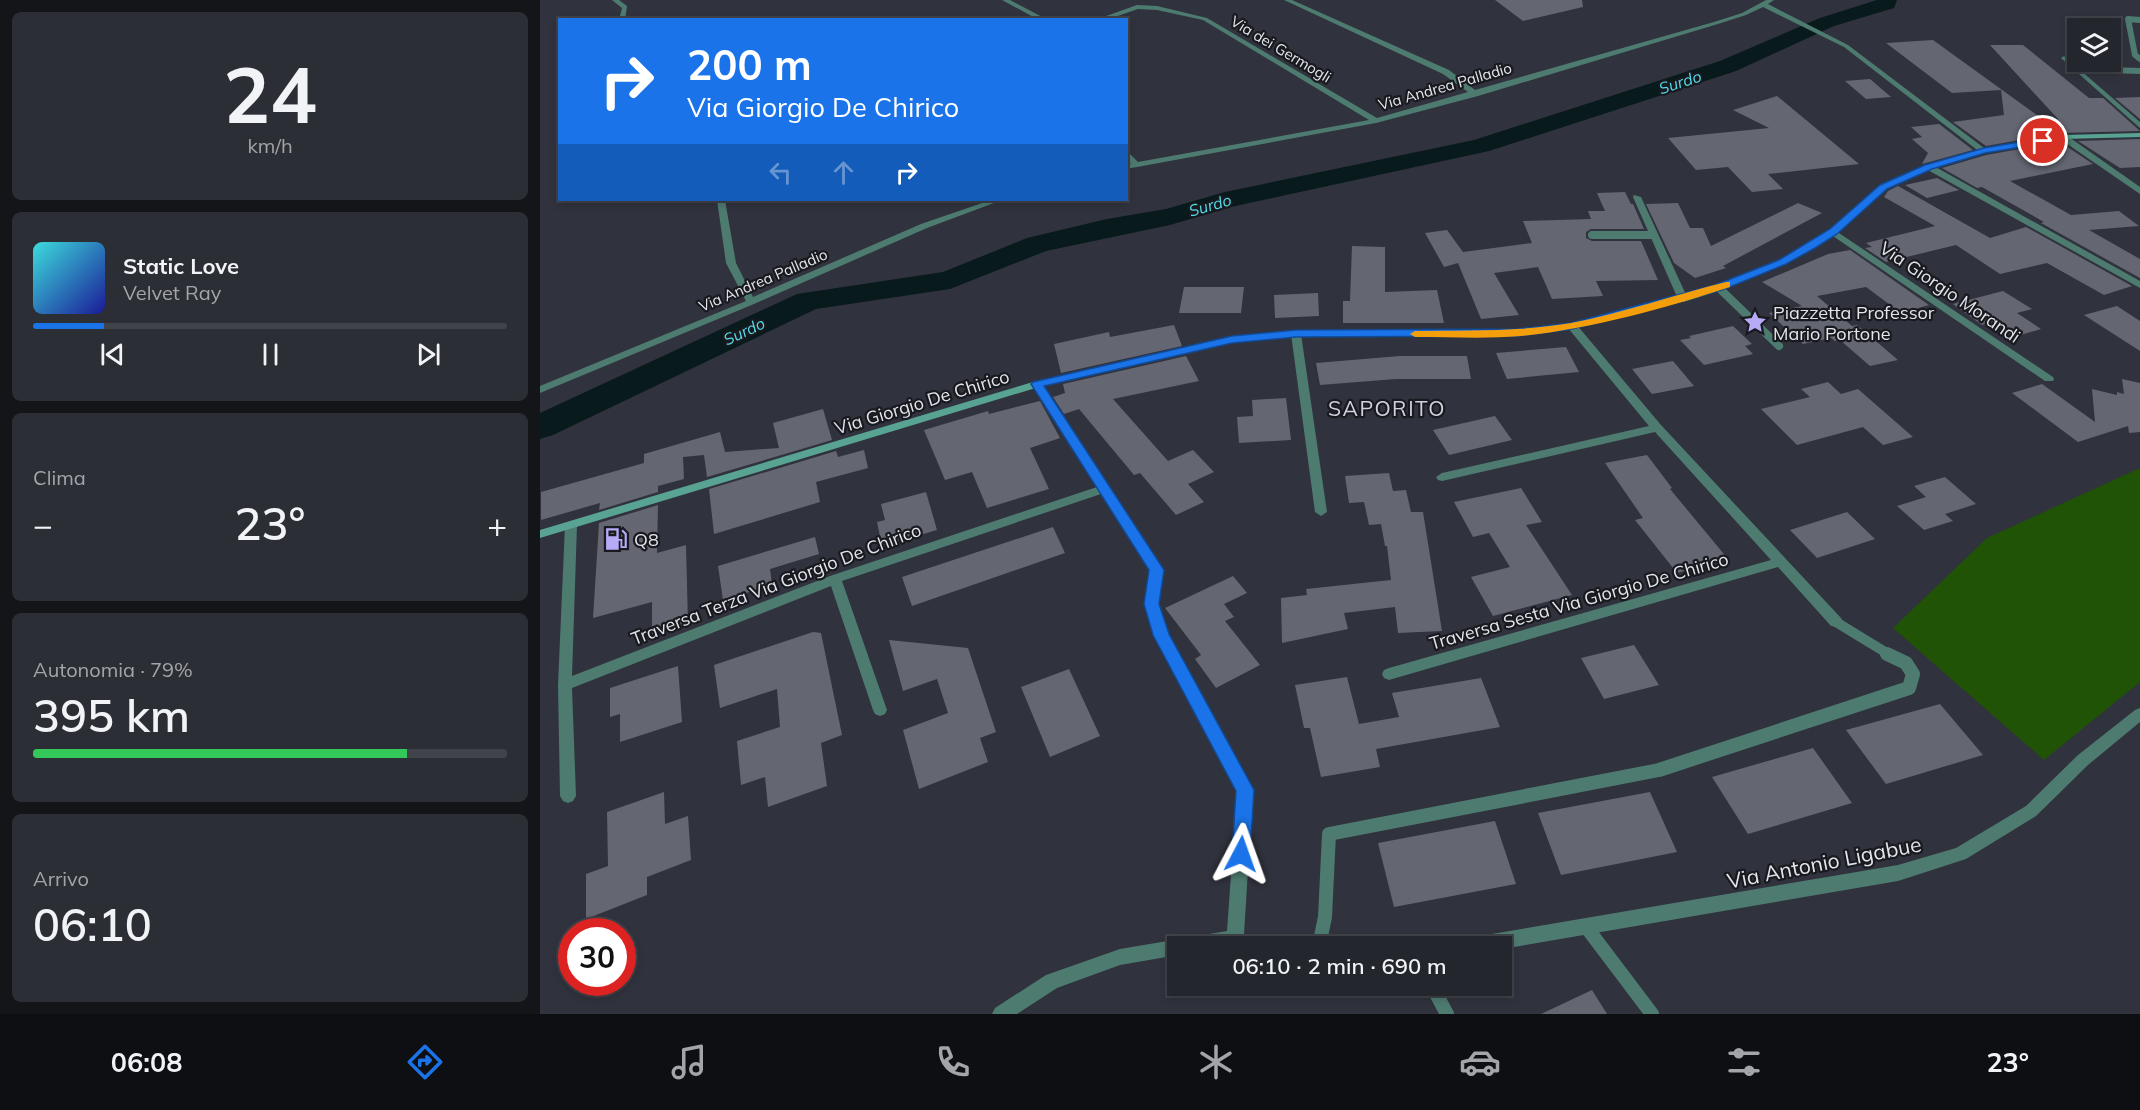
<!DOCTYPE html>
<html lang="it">
<meta charset="utf-8">
<style>
body{margin:0;font-family:Mulish,sans-serif;background:#2c2e36;color:#f1f3f6;height:100vh;display:flex;flex-direction:column;font-size:22px;white-space:nowrap}
*{box-sizing:border-box;margin:0}
p{font-size:20px;color:#a3a5aa}
.icon{flex:none;width:33px;height:33px;fill:none;stroke:currentColor;stroke-width:2;stroke-linecap:round;stroke-linejoin:round}
.map{position:relative;flex:1;overflow:hidden}
.sheet{display:flex;flex-direction:column;gap:12px;padding:12px;background:#141519;width:540px}
.sheet>*{flex:none}
.hud{position:absolute;left:18px;top:18px;width:570px;height:183px;border-radius:0px;box-shadow:0 3px 9px #0003,0 0 0 2px #41434a;background:#1a73e8;color:#fff;overflow:hidden}
.controls{position:absolute;left:1527px;top:18px;display:grid;gap:12px}
.controls a{display:grid;place-items:center;width:54px;height:54px;border-radius:0px;background:#24262e;box-shadow:0 3px 9px #0003,0 0 0 2px #41434a;font-size:30px}
.speed{position:absolute;left:18px;top:918px;display:flex;gap:12px;font-size:30px;font-weight:700;text-align:center}
.speed>*{display:grid;place-content:center;width:78px;height:78px;border-radius:50%;background:#24262e;box-shadow:0 3px 9px #0003,0 0 0 2px #41434a;line-height:1}
.speed .limit{border:9px solid #d22;background:#fff;color:#111}
.pin{position:absolute;display:grid;place-items:center;width:51px;height:51px;color:#fff;margin:-26px;border:3px solid #fff;border-radius:50%;box-shadow:0 2px 6px #0007}
.me{position:absolute;width:66px;margin:-33px;rotate:4deg;stroke-linejoin:round;filter:drop-shadow(0 0 4px #0008)}
.turn{display:flex;align-items:center;gap:21px;height:126px;padding:0 30px;font-size:27px}
.turn .icon{width:78px;height:78px;stroke-width:2.5}
.turn b{display:block;font-size:42px;line-height:51px}
.lanes{display:flex;align-items:center;height:57px;padding:0 30px;background:#0003;justify-content:center;gap:30px;direction:ltr}
.lanes .off{opacity:.35}
.big{font-size:45px;font-weight:600;line-height:1.1}
.sheet .card{flex:1;display:flex;flex-direction:column;justify-content:center;gap:9px;min-width:0;padding:0 21px;border-radius:9px;background:#2c2e36}
.sheet .dial{align-items:center;gap:0}
.dial b{font-size:78px;line-height:1}
.song{display:flex;align-items:center;gap:18px}
.cover{width:72px;height:72px;border-radius:9px;background:linear-gradient(135deg,hsl(180 70% 55%),hsl(240 70% 35%))}
.played{height:6px;border-radius:3px;background:linear-gradient(90deg,#1a73e8 15%,#41434a 15%)}
.keys{display:flex;justify-content:space-around;direction:ltr}
.heat{display:flex;justify-content:space-between;align-items:center;font-size:33px;direction:ltr}
.charge{height:9px;border-radius:4px;background:linear-gradient(90deg,#34c759 79%,#41434a 0)}
.trip{position:absolute;left:627px;top:936px;width:345px;height:60px;border-radius:0px;background:#24262e;box-shadow:0 3px 9px #0003,0 0 0 2px #41434a;font-weight:600;line-height:60px;text-align:center}
.tabs{display:flex;height:96px;justify-content:space-around;align-items:center;background:#0e0f12;color:#a3a5aa}
.tabs .icon{width:42px;height:42px}
.tabs .current{color:#1a73e8}
.tabs b{font-size:27px;color:#f1f3f6}
main{display:flex;flex:1;min-height:0}
.map>svg:first-child{display:block}
</style>
<main>
<section class="sheet">
<div class="card dial"><b>24</b><p>km/h</p></div>
<div class="card">
<div class="song"><i class="cover"></i><div><b>Static Love</b><p>Velvet Ray</p></div></div>
<div class="played"></div>
<div class="keys"><svg class="icon" aria-label="previous" viewBox="0 0 24 24"><path d="M18 5L8 12l10 7zM5 5v14"/></svg><svg class="icon" aria-label="pause" viewBox="0 0 24 24"><path d="M8 5v14M16 5v14"/></svg><svg class="icon" aria-label="next" viewBox="0 0 24 24"><path d="M6 5l10 7-10 7zM19 5v14"/></svg></div>
</div>
<div class="card"><p>Clima</p>
<div class="heat"><a>−</a><b class="big">23°</b><a>+</a></div>
</div>
<div class="card"><p>Autonomia · 79%</p><b class="big">395 km</b><div class="charge"></div></div>
<div class="card"><p>Arrivo</p><b class="big">06:10</b></div>
</section>
<div class="map">
<svg width="1600" height="1014" viewBox="0 0 1600 1014">
<rect width="100%" height="100%" fill="#30323d"/>
<path fill="#205305" d="M1600,468V682L1504,760L1353,628L1447,538Z"/>
<g fill="none" stroke-linecap="round" stroke-linejoin="round">
<path fill="#081a1b" fill-rule="evenodd" d="M1337,0H1357L1354,8L1294,26L1196,71L949,151L691,207L630,225L506,251L410,289L276,309L13,435L0,439V413L257,294L403,272L487,238L567,219L626,209L685,192L934,140L1180,61L1280,18Z"/>
</g>
<path fill="#646672" d="M955,0H1042L1043,7L983,21Z
M1393,40L1512,126L1518,119L1450,45H1483L1549,98H1563L1600,131L1520,133L1446,146L1413,122L1464,115L1461,90L1412,93L1346,43Z
M1330,79L1351,97L1326,99L1305,81Z
M1237,96L1319,164L1228,174L1243,189L1212,192L1188,167L1156,170L1128,138L1229,128L1193,110Z
M1600,97V119L1575,98Z
M1399,124L1433,150L1382,164L1388,153L1372,139L1382,137L1371,127Z
M1600,139V167L1580,168L1538,141Z
M1520,142L1553,164L1470,181L1531,215L1579,211L1599,226L1549,230L1600,259V278L1501,223L1504,222L1442,187L1437,188L1402,168L1446,155Z
M1397,178L1419,190L1387,198L1365,185Z
M1358,186L1450,238L1486,227L1592,286L1564,295L1507,263L1460,274L1416,245L1346,262L1325,248L1332,247L1326,243L1395,226L1344,197L1348,191Z
M1085,192L1091,204H1093L1104,229H1051L1046,232V238L1052,241H1101L1118,280L1056,281L1063,296L1012,299L998,267L954,273L979,315L941,319L918,263L904,267L885,233L907,230L923,252L992,243L983,221L1051,219L1048,211H1065L1057,193Z
M1138,203L1150,228H1163L1171,246L1258,203L1282,213L1183,266L1186,268L1155,278L1134,263L1106,204Z
M812,246L845,247V292L897,290L904,323H803V301H810Z
M1310,250L1389,305L1361,313L1326,287L1277,296L1312,326L1317,325L1358,360L1330,366L1300,340L1295,341L1291,338L1263,344L1229,313L1262,306L1222,282L1288,254Z
M644,287H704L701,313H639Z
M1463,291L1492,309L1477,313L1501,329L1474,337L1452,322L1442,325L1413,304Z
M778,293L779,316L735,318L734,295Z
M1577,306L1600,321V351L1544,315Z
M634,325L642,346L521,373L514,344L569,332L570,337Z
M1193,326L1212,344L1205,346L1213,354L1164,365L1140,340L1151,338L1149,336Z
M1026,347L1039,372L967,379L956,353Z
M646,356L659,381L573,399L628,461L653,450L674,472L648,484L664,502L636,515L600,473L594,475L539,409L524,414L513,397L525,393L523,384Z
M860,356H927L931,379H856L780,385L776,363Z
M1133,361L1154,386L1112,394L1092,369Z
M1582,379L1600,383V432L1589,433L1588,426L1538,442L1472,393L1502,384L1555,422L1552,389L1577,395V392L1584,394Z
M1288,382L1301,394L1318,389L1373,437L1343,445L1323,427L1257,445L1221,409L1270,397L1261,389Z
M746,398L751,440L699,443L697,417L713,416L712,400Z
M500,401L520,438L490,448L509,489L447,508L432,472L405,480L384,430L448,411L449,414Z
M283,409L292,440L167,477L164,455L143,457L144,479L118,486V492L59,510L60,503L1,520V492L104,463V454L180,432L185,452L239,448L233,423Z
M955,416L972,440L909,455L893,430Z
M324,450L328,468L276,482L280,502L174,534L169,489L296,451L298,457Z
M1107,455L1132,488L1130,489L1188,559L1137,573L1095,520L1103,518L1065,463Z
M849,473L853,491L866,490L871,512H883L902,631L858,633L855,607L804,613L808,629L742,643L741,598L767,595L766,589L851,580L847,546H845L841,524L829,525L824,502L809,503L805,476Z
M1405,477L1436,504L1405,514L1413,521L1384,530L1357,506L1386,497L1374,486Z
M981,488L1002,522L986,525L1032,595L953,616L931,577L970,567L949,533L933,537L914,502Z
M386,492L397,530L342,546L337,522L345,520L341,504Z
M118,505L117,553L146,545L148,624L112,634V602L53,618L59,523Z
M1307,512L1335,539L1277,558L1250,530Z
M513,527L525,553L372,606L362,577Z
M275,537L279,554L230,569L232,585L183,600L178,566Z
M693,576L707,593L684,604L694,617L685,621L720,665L676,688L655,659L661,655L625,608Z
M273,632L281,633L302,735L281,743L287,786L228,807L225,777L201,785L197,741L240,727L237,689L180,708L174,665Z
M349,640L428,648L456,732L440,738L448,762L379,789L363,730L408,713L397,679L363,691Z
M1094,645L1119,685L1064,699L1041,658Z
M138,666L142,722L80,742V714L70,717V688Z
M529,669L560,736L510,757L481,687Z
M807,677L819,724L859,717L852,693L941,678L960,727L836,749L840,767L781,777L770,728H764L755,685Z
M1400,704L1443,755L1346,784L1306,730Z
M1273,748L1312,803L1208,834L1172,777Z
M124,792L125,824L148,816L151,860L107,877V895L46,919V874L68,866L67,812Z
M1110,792L1137,852L1021,875L998,813Z
M955,821L976,884L854,907L838,843Z
M1052,990L1067,1014H1001Z"/>
<g fill="none" stroke-linecap="round" stroke-linejoin="round">
<path stroke="#4e7b70" stroke-width="6" d="M1600,20L1588,19L1595,55L1600,59
M1536,69L1600,71"/>
<path stroke="#4e7b70" stroke-width="8" d="M1052,235H1113
M1179,288L1239,346"/>
<path stroke="#4e7b70" stroke-width="10" d="M1296,622L1350,655"/>
<path stroke="#4e7b70" stroke-width="14" d="M1047,928L1112,1014
M779,946L785,917L789,834L1119,770L1369,688L1373,674L1366,663L1347,654
M892,986L907,1014"/>
<path fill="#4e7b70" fill-rule="evenodd" d="M72,0H79L87,6L85,20H79L82,8Z
M462,0H470L508,20H499Z
M744,0H752L909,70L935,90L1174,22L1202,13L1226,0H1234L1228,4L1308,45L1448,151L1441,153L1304,47L1223,7L1206,15L1178,24L938,96L836,123L586,169V164H591L586,158V150L598,162L829,120L663,20L617,10L598,9L566,20H555L597,5L617,6L667,18L837,118L928,92L903,74Z
M1524,56L1600,122V128L1522,59L1521,58Z
M1520,135H1526L1600,187V194L1520,139Z
M1386,165H1392L1600,281V288L1386,169Z
M1094,195L1101,197L1148,299L1146,301L1143,302L1138,299L1093,197Z
M177,200H185L196,263L213,297L381,224L451,200H462L387,228L214,304L0,393V386L206,301L186,263Z
M1293,229L1513,377L1514,379L1513,381H1505L1290,234L1289,232Z
M1032,323L1036,324L1121,425L1301,618L1303,622L1301,626L1296,627L1291,626L1238,567L849,680L844,678L842,674L844,670L849,668L1231,560L1115,432L902,481L898,480L896,477L902,473L1109,426L1028,328V324Z
M756,331L761,334L787,512L781,516L775,512L751,334Z
M497,381L502,384L623,570L619,604L628,635L713,790L704,934L713,940L715,946H638V955L580,965L517,988L477,1014H452L455,1008L506,975L580,949L687,931L697,790L614,635L605,604L611,570L561,494L302,581L347,710L345,714L340,716L335,714L333,710L291,586L32,688L36,796L33,801L28,803L23,801L20,796L18,685L25,525L31,521L37,525L32,676L290,576L557,487L492,384Z
M1600,708V722L1548,765L1496,816L1426,859L1358,881L962,949V946H920L922,940L928,938L1358,865L1416,848L1486,806L1538,755L1595,710Z"/>
<path fill="#58a392" fill-rule="evenodd" d="M1600,133V137L1523,139L1445,153L1392,169L1346,189L1296,234L1245,264L1182,290L1146,301L1032,329L979,336L756,337L692,343L499,387L0,538V530L493,382L692,337L756,331L979,330L1032,323L1140,297L1176,286L1239,260L1290,230L1340,185L1386,165L1444,149L1523,135Z"/>
</g>
<path fill="#1a73e8" stroke="#114b97" stroke-width="1.5" d="M1503,138L1507,141L1506,143L1445,153L1392,169L1347,189L1297,234L1275,248L1246,264L1182,290L1032,329L978,336L756,337L692,343L504,386L624,570L619,604L629,634L714,790L710,854L707,859L701,862L694,859L692,854L696,791L613,635L604,604L609,570L491,384L493,382L692,336L756,330L978,329L1031,323L1175,285L1239,260L1290,229L1340,185L1385,165L1444,148Z"/>
<path fill="#f59e0b" d="M1186,282H1190V287C1122,309 1051,329 981,336C946,339 910,337 875,337L870,334L875,331C927,330 979,332 1031,323C1083,313 1134,295 1186,282Z"/>
<defs>
<g id="sight-bare" transform="scale(1.8)"><path d="M0-6L1.8-2.2L6-1.7L2.9 1.2L3.7 5.4L0 3.3L-3.7 5.4L-2.9 1.2L-6-1.7L-1.8-2.2Z" fill="#b7abf8" stroke="#191a1f" stroke-width="2.5" paint-order="stroke"/></g>
<g id="fuel-bare" transform="scale(1.8)"><path d="M-5.5-6h7V0h2V4h1.3V-2.5L3-4.5l.8-.8L6-3V5H2.5V1h-1V6h-7ZM-4.2-4.7v3.2H.2V-4.7Z" fill="#b7abf8" stroke="#191a1f" stroke-width="2.5" paint-order="stroke"/></g>
</defs>
<g fill-rule="evenodd">
<use href="#sight-bare" x="1215" y="322"/>
<use href="#fuel-bare" x="76" y="539"/>
</g>
<g text-anchor="middle" dominant-baseline="central" stroke-width="4.5" stroke-linejoin="round" paint-order="stroke">
<g font-size="15" fill="#e3e5ec" stroke="#191a1f">
<text transform="translate(741 49) rotate(31)">Via dei Germogli</text>
<text transform="translate(905 86) rotate(-16)">Via Andrea Palladio</text>
<text transform="translate(223 280) rotate(-23)">Via Andrea Palladio</text>
</g>
<g font-size="16" font-style="italic" fill="#53dbe8" stroke="#191a1f">
<text transform="translate(1140 82) rotate(-18)">Surdo</text>
<text transform="translate(670 205) rotate(-16)">Surdo</text>
<text transform="translate(204 331) rotate(-25)">Surdo</text>
</g>
<g font-size="18" fill="#e3e5ec" stroke="#191a1f">
<text transform="translate(1410 292) rotate(34)">Via Giorgio Morandi</text>
<text transform="translate(382 402) rotate(-17)">Via Giorgio De Chirico</text>
<text transform="translate(236 584) rotate(-21)">Traversa Terza Via Giorgio De Chirico</text>
<text transform="translate(1039 601) rotate(-16)">Traversa Sesta Via Giorgio De Chirico</text>
</g>
<g font-size="18" fill="#e3e5ec" stroke="#191a1f" text-anchor="start">
<text x="1233" y="312">Piazzetta Professor<tspan x="1233" dy="21">Mario Portone</tspan></text>
<text x="94" y="539">Q8</text>
</g>
<g font-size="21" letter-spacing="1.5" fill="#cfd1df" stroke="#191a1f">
<text x="847" y="408">SAPORITO</text>
</g>
<g font-size="21" fill="#e3e5ec" stroke="#191a1f">
<text transform="translate(1284 862) rotate(-11)">Via Antonio Ligabue</text>
</g>
</g>
</svg>
<div class="controls">
<a><svg class="icon" aria-label="layers" viewBox="0 0 24 24"><path d="M12 4l9 5-9 5-9-5zM3 14l9 5 9-5"/></svg></a>
</div>
<div class="speed"><div class="limit">30</div></div>
<div class="pin" style="left:1503px;top:141px;background:#d93025"><svg class="icon" aria-label="arrive" viewBox="0 0 24 24"><path d="M6 21V4h12l-3 4 3 4H6"/></svg></div>
<svg class="me" style="left:701px;top:854px" viewBox="-20 -20 40 40"><path d="M0-17L14 15 0 8-14 15z" fill="#1a73e8" stroke="#fff" stroke-width="4"/></svg>
<div class="trip">06:10 · 2 min · 690 m</div>
<div class="hud">
<div class="turn"><svg class="icon" aria-label="right" viewBox="0 0 24 24"><path d="M7 20v-9h11M14 6l5 5-5 5"/></svg><div><b>200 m</b>Via Giorgio De Chirico</div></div>
<div class="lanes"><svg class="icon off" aria-label="left" viewBox="0 0 24 24"><path d="M17 20v-9H6M10 6l-5 5 5 5"/></svg><svg class="icon off" aria-label="ahead" viewBox="0 0 24 24"><path d="M12 20V5M6 11l6-6 6 6"/></svg><svg class="icon" aria-label="right" viewBox="0 0 24 24"><path d="M7 20v-9h11M14 6l5 5-5 5"/></svg></div>
</div>
</div>
</main>
<nav class="tabs">
<b>06:08</b>
<svg class="icon current" aria-label="directions" viewBox="0 0 24 24"><path d="M12 3l9 9-9 9-9-9zM9 14v-3h6M13 9l2 2-2 2"/></svg>
<svg class="icon" aria-label="music" viewBox="0 0 24 24"><path d="M9 18V5l10-2v13"/><circle cx="6" cy="18" r="3"/><circle cx="16" cy="16" r="3"/></svg>
<svg class="icon" aria-label="phone" viewBox="0 0 24 24"><path d="M5 4h4l2 5-3 2q2 4 5 5l2-3 5 2v4C11 20 4 13 5 4z"/></svg>
<svg class="icon" aria-label="climate" viewBox="0 0 24 24"><path d="M12 3v18M4 7l16 10M4 17L20 7"/></svg>
<svg class="icon" aria-label="car" viewBox="0 0 24 24"><path d="M5 17H2v-5l4-1 3-4h7l3 4 3 1v5h-3M9 17h6M6 11h13"/><circle cx="7" cy="17" r="2"/><circle cx="17" cy="17" r="2"/></svg>
<svg class="icon" aria-label="filters" viewBox="0 0 24 24"><path d="M4 7h16M4 17h16"/><circle cx="9" cy="7" r="2"/><circle cx="15" cy="17" r="2"/></svg>
<b>23°</b>
</nav>
